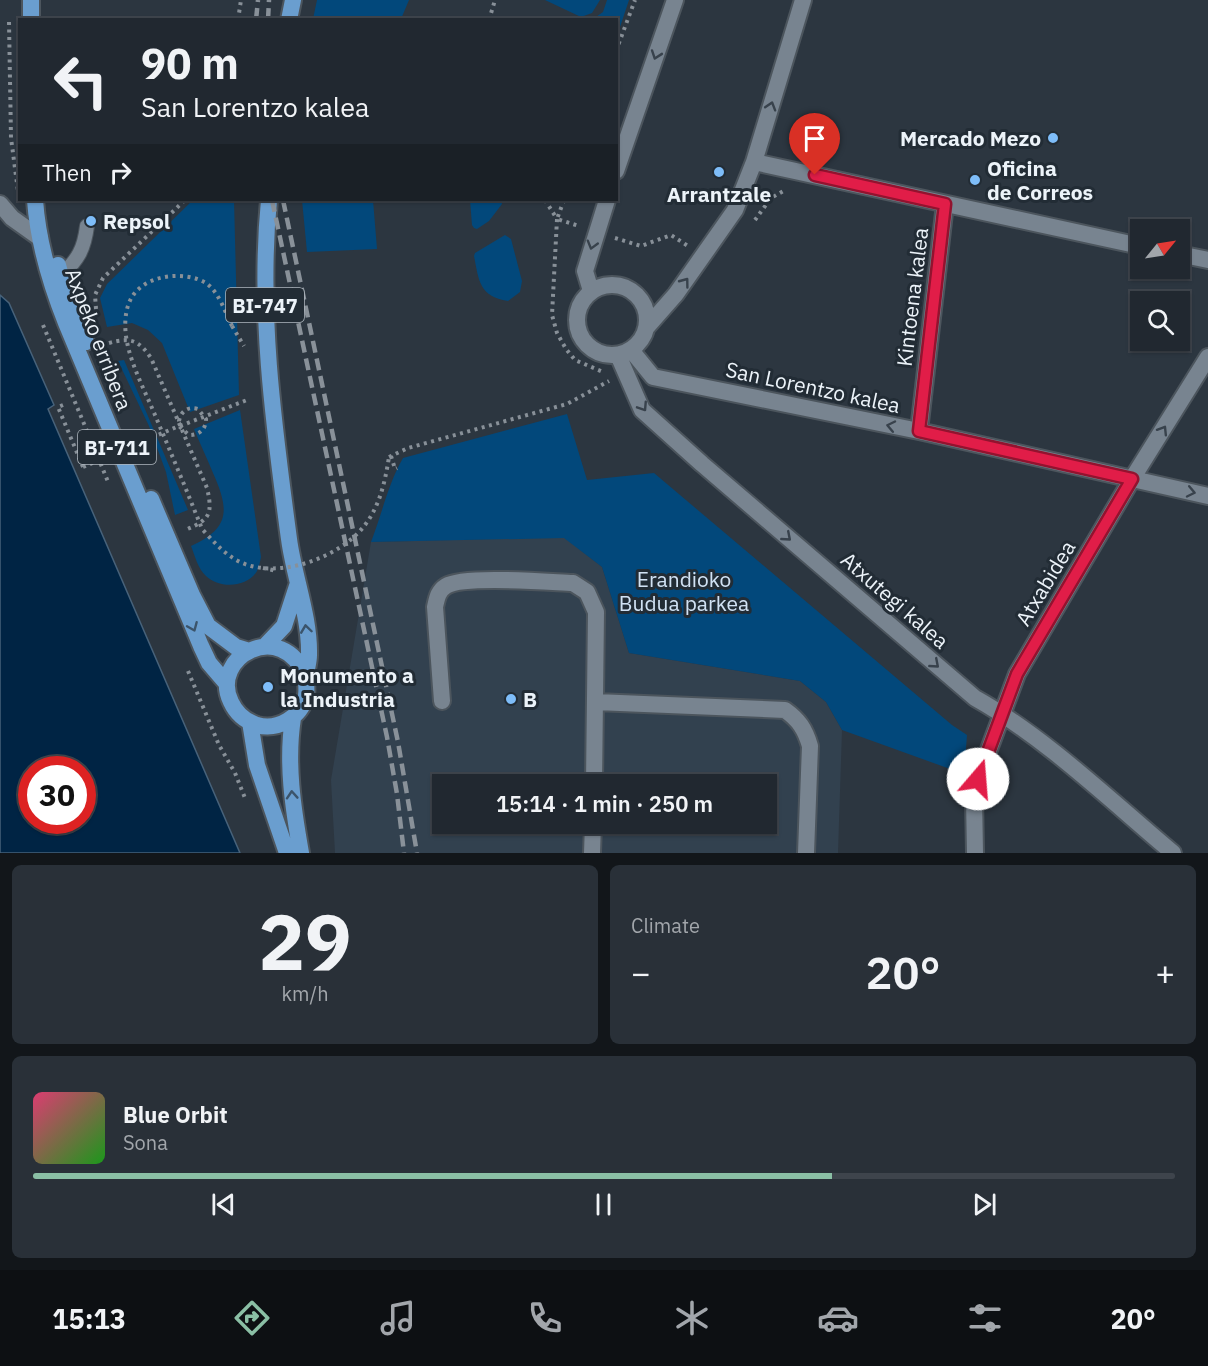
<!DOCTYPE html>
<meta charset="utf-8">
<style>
body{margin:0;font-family:"IBM Plex Sans",sans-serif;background:#293038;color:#f1f3f6;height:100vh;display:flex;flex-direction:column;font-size:22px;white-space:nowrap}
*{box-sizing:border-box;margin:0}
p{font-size:20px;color:#a2a6ab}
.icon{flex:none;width:33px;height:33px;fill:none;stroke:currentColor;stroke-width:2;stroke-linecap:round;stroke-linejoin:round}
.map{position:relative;height:853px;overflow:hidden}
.details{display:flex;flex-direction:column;gap:12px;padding:12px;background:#12161a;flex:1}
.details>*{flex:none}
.guide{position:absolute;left:18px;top:18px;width:600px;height:183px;border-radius:0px;box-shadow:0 2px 4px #0004,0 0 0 2px #3e444c;background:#212830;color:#f1f3f6;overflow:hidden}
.needle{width:39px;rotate:60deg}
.tools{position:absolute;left:1130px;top:219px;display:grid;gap:12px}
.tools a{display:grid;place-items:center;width:60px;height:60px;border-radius:0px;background:#212830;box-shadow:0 2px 4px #0004,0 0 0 2px #3e444c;font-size:30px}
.speed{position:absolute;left:18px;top:756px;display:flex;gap:12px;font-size:30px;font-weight:700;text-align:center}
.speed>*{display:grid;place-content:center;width:78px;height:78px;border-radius:50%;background:#212830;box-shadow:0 2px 4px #0004,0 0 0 2px #3e444c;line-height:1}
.speed .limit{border:9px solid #d22;background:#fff;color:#111}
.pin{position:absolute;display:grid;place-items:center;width:51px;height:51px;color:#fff;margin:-62px -26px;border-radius:50% 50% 50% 0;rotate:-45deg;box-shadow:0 0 6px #0007}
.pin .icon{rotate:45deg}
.me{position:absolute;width:66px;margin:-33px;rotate:18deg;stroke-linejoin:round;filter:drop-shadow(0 0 4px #0008)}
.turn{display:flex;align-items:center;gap:21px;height:126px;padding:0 24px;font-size:27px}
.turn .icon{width:78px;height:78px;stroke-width:2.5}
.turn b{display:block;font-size:42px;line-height:51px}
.then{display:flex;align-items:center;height:57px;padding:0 24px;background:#0003;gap:12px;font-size:22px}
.big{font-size:45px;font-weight:600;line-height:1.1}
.details .card{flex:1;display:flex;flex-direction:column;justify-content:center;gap:9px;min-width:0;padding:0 21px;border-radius:9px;background:#293038}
.details .dial{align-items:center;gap:0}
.dial b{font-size:78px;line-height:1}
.song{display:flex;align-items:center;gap:18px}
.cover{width:72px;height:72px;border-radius:9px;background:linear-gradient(135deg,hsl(340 70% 55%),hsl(120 70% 35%))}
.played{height:6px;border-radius:3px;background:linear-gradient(90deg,#8abfa5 70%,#3e444c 70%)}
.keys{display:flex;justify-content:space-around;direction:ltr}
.heat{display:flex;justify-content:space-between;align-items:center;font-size:33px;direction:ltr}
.details .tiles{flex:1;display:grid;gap:12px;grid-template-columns:1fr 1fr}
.card:last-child{grid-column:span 2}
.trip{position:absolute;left:432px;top:774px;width:345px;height:60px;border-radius:0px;background:#212830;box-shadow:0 2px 4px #0004,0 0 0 2px #3e444c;font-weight:600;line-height:60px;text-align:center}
.menu{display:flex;height:96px;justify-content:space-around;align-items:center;background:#0d1013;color:#a2a6ab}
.menu .icon{width:42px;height:42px}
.menu .on{color:#8abfa5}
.menu b{font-size:27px;color:#f1f3f6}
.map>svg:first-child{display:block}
</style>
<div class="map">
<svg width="1208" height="853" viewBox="0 0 1208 853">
<rect width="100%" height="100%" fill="#2c3640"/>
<path fill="#32414f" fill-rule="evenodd" d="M564,537L602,567L629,653L800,681L826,702L842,730L838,853H335L331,780L371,542ZM442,784H766V824H442Z"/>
<path fill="#02487b" d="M317,0H409L401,19H313Z
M545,0H600L592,13L581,17Z
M607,0H629L617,36L616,20L593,19L603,12Z
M193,200H234L239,395L190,412L162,343L148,330L132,323L107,327L100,298L107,284Z
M302,200H373L377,249L307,252Z
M470,200H501L502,204L489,221L477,229L474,228L472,225Z
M505,235L511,239L522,281L520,292L508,301C479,296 479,281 474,256L475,253Z
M124,360L188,510L175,515L166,472L149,426L118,361Z
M240,410L261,557C260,562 259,567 257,571C247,588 219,589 206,576C198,569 195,556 191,546C231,528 229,509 213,473C207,458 200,444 194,429Z
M567,414L587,480L654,473L952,725L967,735L964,774L842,730L826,702L800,681L629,653L602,567L564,538L371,542C382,514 388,484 403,458Z"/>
<path fill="#002444" stroke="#47627a" stroke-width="1.5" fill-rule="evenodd" d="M0,295L9,303L54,405L48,409L240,853H0ZM32,770H82V820H32Z"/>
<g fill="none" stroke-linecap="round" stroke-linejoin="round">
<g stroke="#4c555d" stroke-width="16">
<path id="service" d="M61,276C78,259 84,250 87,226"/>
</g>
<g stroke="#4c555d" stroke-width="20">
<path id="minor" d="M754,162L1140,246
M616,171L675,0
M0,204L12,218L40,238
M1179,254L1208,260
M577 320a35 35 0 1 1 70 0a35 35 0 1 1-70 0Z
M591,291L585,271L607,200
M647,327L676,294L735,210L754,162L803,0
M631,350L653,377L919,431L1208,496
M618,355L642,410L702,464L975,698C1045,737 1111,801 1173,853
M919,431L945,204
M442,701L435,607C437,598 438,591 446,586C463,575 548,582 573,583L587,592L596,612L594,784
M596,702L785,710C799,720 805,729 810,746L806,853
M592,853L593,824
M975,853L974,797L978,779L1017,674L1132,479L1208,357"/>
</g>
<g stroke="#4c555d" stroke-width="20">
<path id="primary" d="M31,0V20
M289,20L293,0
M35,200C38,242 50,283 66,323L201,646L209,663L227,684
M269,200C258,313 274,427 289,539C294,577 310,617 309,655C309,663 306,670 306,678C306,684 307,689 306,696C301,717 278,731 257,725C245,721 236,713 231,702C209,657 282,617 306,677
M58,265L65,291L86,342
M151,499L192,595L208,626L236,647L249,651
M265,646L284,626L297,586
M293,718C286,763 293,808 301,853
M250,722L257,765L287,853"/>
</g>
<path stroke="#889098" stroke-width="4" stroke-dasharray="3 4.5" stroke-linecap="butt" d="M238,20L241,0
M489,20L495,0
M9,22L11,138L18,191
M616,51L635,0
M545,200L557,219L552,315L557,333L566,349L575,360L603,372
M564,200L557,219L579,226
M755,220L771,198L785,190
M615,238L641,246L671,235L688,246
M96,309L95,295L103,278L185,200
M43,325L109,484
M232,326L244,346
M109,343C130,337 139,340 151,358L207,488C213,514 210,520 185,530
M63,405L58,407L83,467
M180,426L247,400
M391,456L395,469L397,468
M389,457L408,448L567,404L609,381
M263,568L277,571
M188,671L219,745L235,773L245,798"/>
<use href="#service" stroke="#788490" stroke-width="14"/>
<use href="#minor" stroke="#788490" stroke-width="16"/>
<use href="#primary" stroke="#6a9ecf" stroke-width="16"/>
<path stroke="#899199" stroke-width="4.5" stroke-dasharray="12 6" stroke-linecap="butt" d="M256,20L258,0
M268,20L269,0
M272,200L387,737L397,794L404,853
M283,200L398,742L417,853"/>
<path stroke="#889098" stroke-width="4" stroke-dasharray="3 4.5" stroke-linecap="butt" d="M232,326C225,312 219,292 206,283C186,271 149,274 134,294C124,307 124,327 127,342C132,367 145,391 155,415C171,453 187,491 202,529C214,542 224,554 240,562C278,580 340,558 365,525C380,505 385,482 389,457
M83,467L179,426L189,435C200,435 206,429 206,419L198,409C188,406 181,411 179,421L180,425"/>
</g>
<defs><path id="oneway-chevron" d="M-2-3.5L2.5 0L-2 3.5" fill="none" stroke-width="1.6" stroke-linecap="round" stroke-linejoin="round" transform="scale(1.5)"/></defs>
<g stroke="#38424c">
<use href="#oneway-chevron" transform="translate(656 55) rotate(109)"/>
<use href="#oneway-chevron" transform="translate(771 106) rotate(-73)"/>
<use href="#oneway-chevron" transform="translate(592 245) rotate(106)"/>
<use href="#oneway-chevron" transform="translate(685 282) rotate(-53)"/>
<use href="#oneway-chevron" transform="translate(643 407) rotate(57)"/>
<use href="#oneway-chevron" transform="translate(891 426) rotate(-168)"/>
<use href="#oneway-chevron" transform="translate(1163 430) rotate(-58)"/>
<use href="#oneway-chevron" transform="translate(1191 492) rotate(12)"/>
<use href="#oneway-chevron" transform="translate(787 537) rotate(41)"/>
<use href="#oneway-chevron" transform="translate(935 664) rotate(41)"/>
</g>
<g stroke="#3b546b">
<use href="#oneway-chevron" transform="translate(193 627) rotate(67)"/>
<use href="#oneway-chevron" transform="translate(306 629) rotate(-98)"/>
<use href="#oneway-chevron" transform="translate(292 795) rotate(-94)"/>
</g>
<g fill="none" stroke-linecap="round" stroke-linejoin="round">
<g stroke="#92132f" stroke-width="15">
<path id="route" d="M815,175L945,204L919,431L1132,479L1017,674L978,779"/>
</g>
<use href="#route" stroke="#e11d48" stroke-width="10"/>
</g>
<g fill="#7ebdf9" stroke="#222c35" stroke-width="2">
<circle cx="1053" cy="138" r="6"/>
<circle cx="719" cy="172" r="6"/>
<circle cx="975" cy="180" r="6"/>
<circle cx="91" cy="221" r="6"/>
<circle cx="268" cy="687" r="6"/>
<circle cx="511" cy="699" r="6"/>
</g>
<g text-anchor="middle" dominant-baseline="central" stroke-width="6" stroke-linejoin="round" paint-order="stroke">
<g fill="#222c35" stroke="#afb7be" stroke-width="1.5">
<rect x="226" y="288" width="78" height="34" rx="4.5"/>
<rect x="78" y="430" width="78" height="34" rx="4.5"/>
</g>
<g font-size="20" font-weight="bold" fill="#ecf3f9">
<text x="265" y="305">BI-747</text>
<text x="117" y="447">BI-711</text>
</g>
<g font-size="21" font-weight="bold" fill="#ecf3f9" stroke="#222c35" text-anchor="start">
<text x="1041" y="138" text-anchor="end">Mercado Mezo</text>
<text x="987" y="168">Oficina<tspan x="987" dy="24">de Correos</tspan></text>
<text x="719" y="194" text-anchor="middle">Arrantzale</text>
<text x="103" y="221">Repsol</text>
<text x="280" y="675">Monumento a<tspan x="280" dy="24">la Industria</tspan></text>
<text x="523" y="699">B</text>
</g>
<g font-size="21" fill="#ecf3f9" stroke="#222c35">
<text transform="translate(912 297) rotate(-83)">Kintoena kalea</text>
<text transform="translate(99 339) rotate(69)">Axpeko erribera</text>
<text transform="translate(813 387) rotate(12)">San Lorentzo kalea</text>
<text transform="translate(1045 583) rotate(-59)">Atxabidea</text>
<text transform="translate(895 600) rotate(41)">Atxutegi kalea</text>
</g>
<g font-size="21" fill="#d1e2f4" stroke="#222c35">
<text x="684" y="579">Erandioko<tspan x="684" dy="24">Budua parkea</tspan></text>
</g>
</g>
</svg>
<div class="tools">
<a><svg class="needle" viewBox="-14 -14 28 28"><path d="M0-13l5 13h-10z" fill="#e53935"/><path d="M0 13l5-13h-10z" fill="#a2a6ab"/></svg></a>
<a><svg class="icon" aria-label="search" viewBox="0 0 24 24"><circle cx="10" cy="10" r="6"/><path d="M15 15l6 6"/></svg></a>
</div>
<div class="speed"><div class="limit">30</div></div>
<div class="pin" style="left:815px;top:175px;background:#d93025"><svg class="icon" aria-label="arrive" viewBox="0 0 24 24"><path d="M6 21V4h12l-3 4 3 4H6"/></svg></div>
<svg class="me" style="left:978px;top:779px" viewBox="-20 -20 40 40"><circle r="19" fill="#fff"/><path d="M0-13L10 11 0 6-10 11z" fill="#e11d48"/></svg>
<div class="trip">15:14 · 1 min · 250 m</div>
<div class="guide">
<div class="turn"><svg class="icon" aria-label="left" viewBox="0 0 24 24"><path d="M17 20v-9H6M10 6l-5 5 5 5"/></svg><div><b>90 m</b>San Lorentzo kalea</div></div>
<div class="then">Then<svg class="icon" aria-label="right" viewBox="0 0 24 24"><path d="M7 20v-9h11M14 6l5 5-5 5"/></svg></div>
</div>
</div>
<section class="details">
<div class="tiles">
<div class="card dial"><b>29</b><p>km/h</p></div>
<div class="card"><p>Climate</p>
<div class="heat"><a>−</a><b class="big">20°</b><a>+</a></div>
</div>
<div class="card">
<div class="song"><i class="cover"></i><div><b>Blue Orbit</b><p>Sona</p></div></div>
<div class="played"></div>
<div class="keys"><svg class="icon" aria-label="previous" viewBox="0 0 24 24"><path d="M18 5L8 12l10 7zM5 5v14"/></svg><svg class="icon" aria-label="pause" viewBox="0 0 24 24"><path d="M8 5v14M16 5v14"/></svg><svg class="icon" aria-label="next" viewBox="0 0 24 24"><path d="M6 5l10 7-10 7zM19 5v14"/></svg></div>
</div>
</div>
</section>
<nav class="menu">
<b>15:13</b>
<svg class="icon on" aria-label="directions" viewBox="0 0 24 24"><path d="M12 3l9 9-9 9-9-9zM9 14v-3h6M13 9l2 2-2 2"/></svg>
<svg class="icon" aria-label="music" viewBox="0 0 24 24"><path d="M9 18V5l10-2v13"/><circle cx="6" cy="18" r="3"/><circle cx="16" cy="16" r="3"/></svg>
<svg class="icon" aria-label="phone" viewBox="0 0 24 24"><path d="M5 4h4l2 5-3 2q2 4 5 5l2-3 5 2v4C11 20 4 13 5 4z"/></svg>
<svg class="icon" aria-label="climate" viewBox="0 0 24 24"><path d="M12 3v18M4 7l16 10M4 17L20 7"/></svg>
<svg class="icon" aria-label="car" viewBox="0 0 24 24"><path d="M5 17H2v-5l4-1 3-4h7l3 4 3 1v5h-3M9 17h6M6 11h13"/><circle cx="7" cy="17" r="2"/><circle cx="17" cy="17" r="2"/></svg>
<svg class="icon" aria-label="filters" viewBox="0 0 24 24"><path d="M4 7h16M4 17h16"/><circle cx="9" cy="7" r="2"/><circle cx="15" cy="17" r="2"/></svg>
<b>20°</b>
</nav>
